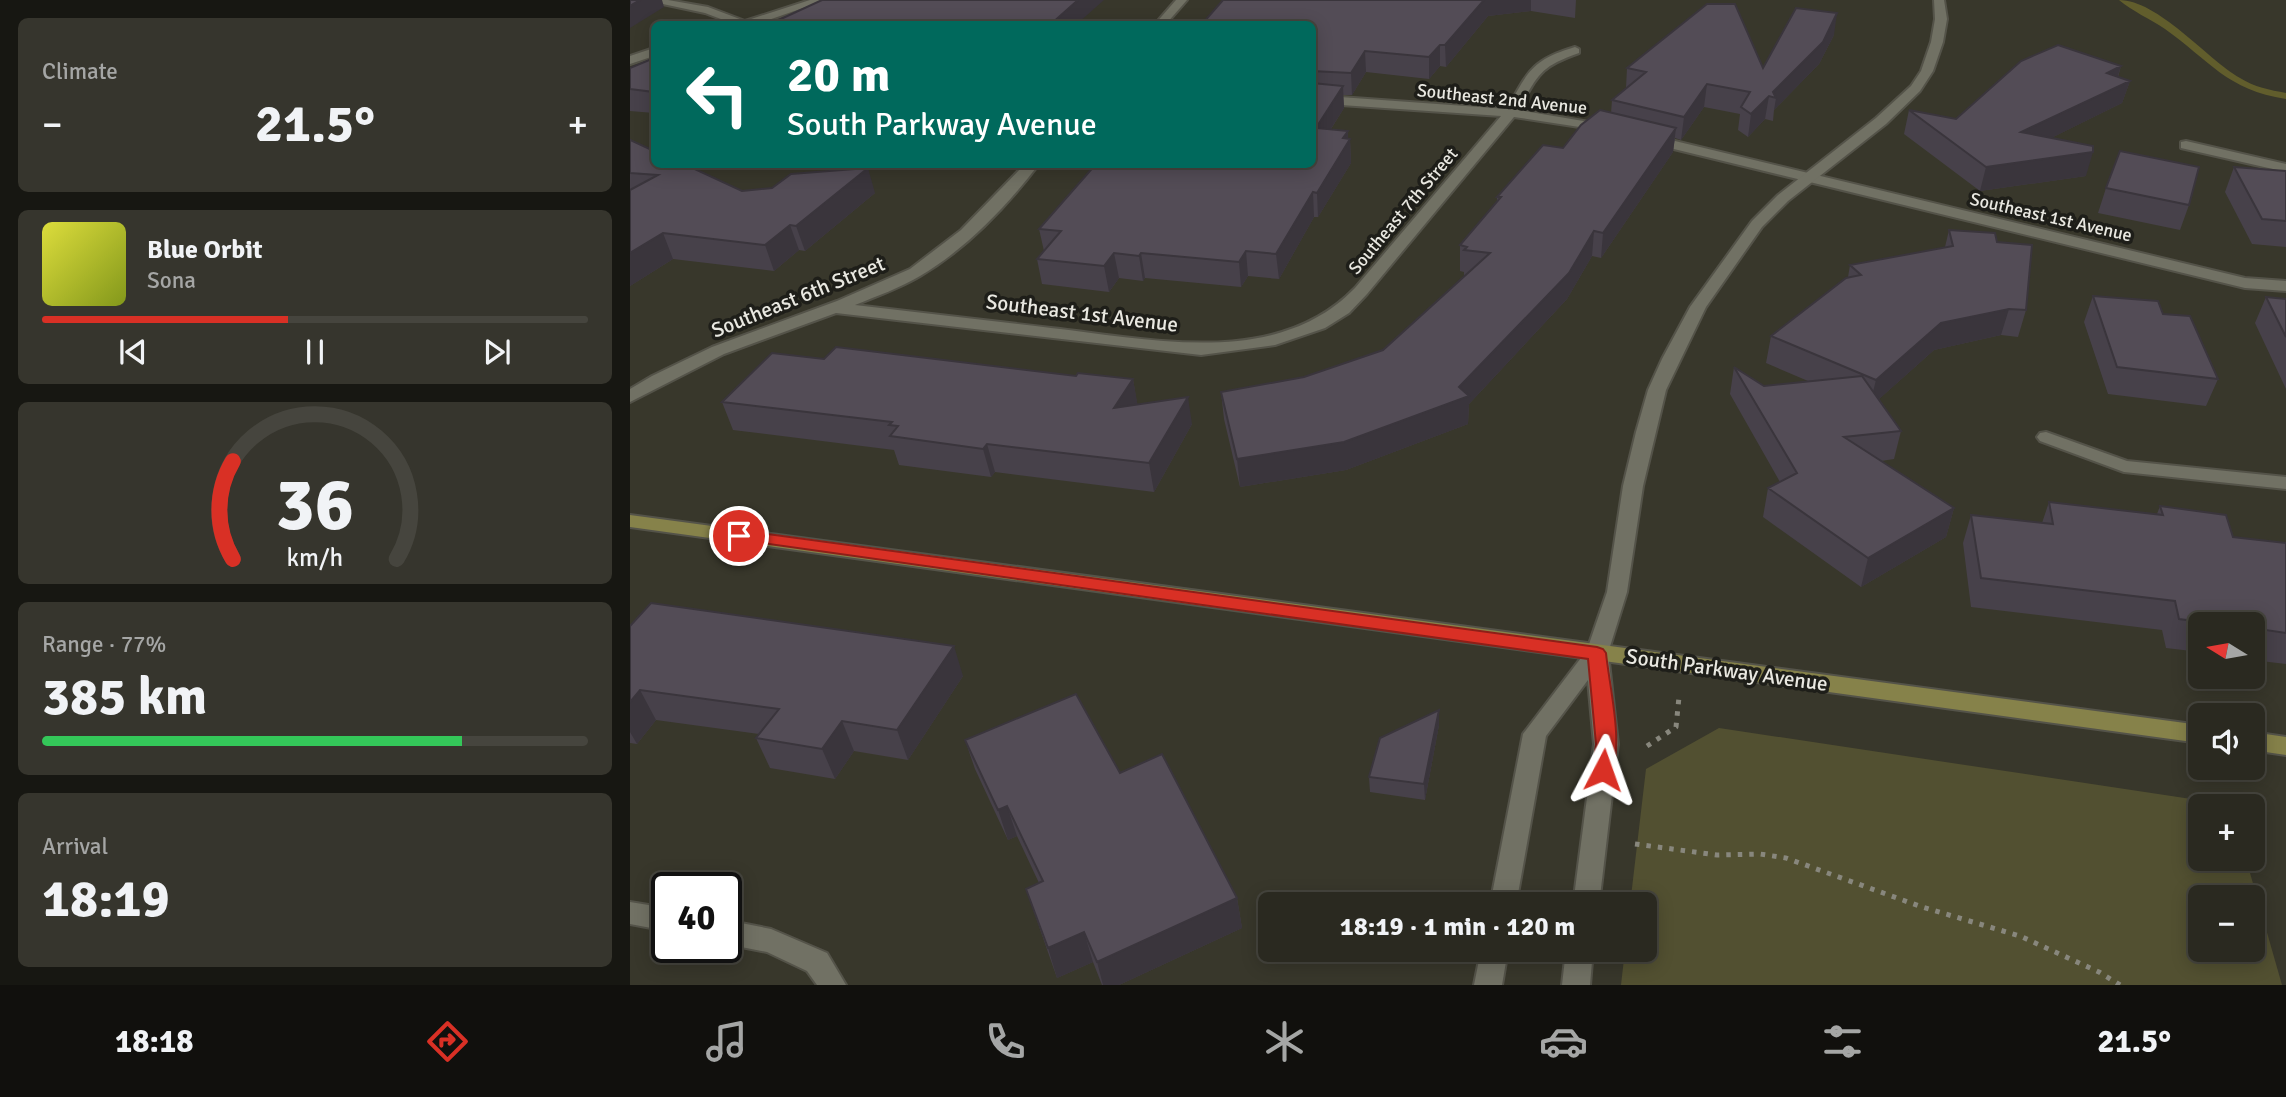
<!DOCTYPE html>
<meta charset="utf-8">
<style>
body{margin:0;font-family:Signika,sans-serif;background:#36352d;color:#f1f3f6;height:100vh;display:flex;flex-direction:column;font-size:26px;white-space:nowrap}
*{box-sizing:border-box;margin:0}
p{font-size:23px;color:#a5a6a5}
.icon{flex:none;width:38px;height:38px;fill:none;stroke:currentColor;stroke-width:2;stroke-linecap:round;stroke-linejoin:round}
.map{position:relative;flex:1;overflow:hidden}
.details{display:flex;flex-direction:column;gap:18px;padding:18px;background:#171712;width:630px}
.details>*{flex:none}
.guide{position:absolute;left:21px;top:21px;width:665px;height:147px;border-radius:10px;box-shadow:0 4px 18px #0003,0 0 0 2px #46453e;background:#00695c;color:#fff;overflow:hidden}
.needle{width:46px;rotate:281deg}
.controls{position:absolute;left:1558px;top:612px;display:grid;gap:14px}
.controls a{display:grid;place-items:center;width:77px;height:77px;border-radius:10px;background:#2a2920;box-shadow:0 4px 18px #0003,0 0 0 2px #46453e;font-size:35px}
.speed{position:absolute;left:21px;top:872px;display:flex;gap:14px;font-size:35px;font-weight:700;text-align:center}
.speed>*{display:grid;place-content:center;width:91px;height:91px;border-radius:50%;background:#2a2920;box-shadow:0 4px 18px #0003,0 0 0 2px #46453e;line-height:1}
.speed .limit{border:4px solid #111;border-radius:10px;background:#fff;color:#111}
.pin{position:absolute;display:grid;place-items:center;width:60px;height:60px;color:#fff;margin:-30px;border:4px solid #fff;border-radius:50%;box-shadow:0 2px 7px #0007}
.me{position:absolute;width:77px;margin:-38px;rotate:4deg;stroke-linejoin:round;filter:drop-shadow(0 0 5px #0008)}
.turn{display:flex;align-items:center;gap:24px;height:147px;padding:0 21px;font-size:32px}
.turn .icon{width:91px;height:91px;stroke-width:2.5}
.turn b{display:block;font-size:49px;line-height:60px}
.big{font-size:52px;font-weight:700;line-height:1.1}
.details .tile{flex:1;display:flex;flex-direction:column;justify-content:center;gap:10px;min-width:0;padding:0 24px;border-radius:10px;background:#36352d}
.details .dial{align-items:center;gap:0}
.dial svg{height:182px;overflow:visible;fill:none;stroke:#46453e;stroke-width:7;stroke-linecap:round;text-anchor:middle}
.dial text{fill:#f1f3f6;stroke:none}
.song{display:flex;align-items:center;gap:21px}
.cover{width:84px;height:84px;border-radius:10px;background:linear-gradient(135deg,hsl(60 70% 55%),hsl(70 70% 35%))}
.played{height:7px;border-radius:4px;background:linear-gradient(90deg,#d93025 45%,#46453e 45%)}
.keys{display:flex;justify-content:space-around;direction:ltr}
.heat{display:flex;justify-content:space-between;align-items:center;font-size:38px;direction:ltr}
.charge{height:10px;border-radius:5px;background:linear-gradient(90deg,#34c759 77%,#46453e 0)}
.trip{position:absolute;left:628px;top:892px;width:399px;height:70px;border-radius:10px;background:#2a2920;box-shadow:0 4px 18px #0003,0 0 0 2px #46453e;font-weight:700;line-height:70px;text-align:center}
.dock{display:flex;height:112px;justify-content:space-around;align-items:center;background:#11100d;color:#a5a6a5}
.dock .icon{width:49px;height:49px}
.dock .current{color:#d93025}
.dock b{font-size:32px;color:#f1f3f6}
main{display:flex;flex:1;min-height:0}
.map>svg:first-child{display:block}
</style>
<main>
<section class="details">
<div class="tile"><p>Climate</p>
<div class="heat"><a>−</a><b class="big">21.5°</b><a>+</a></div>
</div>
<div class="tile">
<div class="song"><i class="cover"></i><div><b>Blue Orbit</b><p>Sona</p></div></div>
<div class="played"></div>
<div class="keys"><svg class="icon" aria-label="previous" viewBox="0 0 24 24"><path d="M18 5L8 12l10 7zM5 5v14"/></svg><svg class="icon" aria-label="pause" viewBox="0 0 24 24"><path d="M8 5v14M16 5v14"/></svg><svg class="icon" aria-label="next" viewBox="0 0 24 24"><path d="M6 5l10 7-10 7zM19 5v14"/></svg></div>
</div>
<div class="tile dial"><svg viewBox="0 0 100 80">
<path d="M14 69A42 42 0 1 1 86 69"/>
<path d="M14 69A42 42 0 0 1 14 26" stroke="#d93025"/>
<text x="50" y="56" font-size="32" font-weight="700">36</text>
<text x="50" y="72" font-size="11">km/h</text>
</svg></div>
<div class="tile"><p>Range · 77%</p><b class="big">385 km</b><div class="charge"></div></div>
<div class="tile"><p>Arrival</p><b class="big">18:19</b></div>
</section>
<div class="map">
<svg width="1656" height="985" viewBox="0 0 1656 985">
<rect width="100%" height="100%" fill="#38372b"/>
<path fill="#525031" fill-rule="evenodd" d="M1089,728L1601,805L1570,807V859H1616L1652,985H991L995,950H1015V905H1000L1016,769ZM1570,898H1622V950H1570Z"/>
<g fill="none" stroke-linecap="round" stroke-linejoin="round">
<path fill="#615d2c" fill-rule="evenodd" d="M1489,0C1528,0 1576,58 1610,78C1624,87 1640,90 1656,93V99C1597,90 1580,61 1535,29C1520,19 1502,11 1489,0Z"/>
<g stroke="#545349" stroke-width="4">
<path id="minor" d="M14,0H38L78,7L115,21L180,0H196L127,24H104L75,13Z
M546,0H557L536,24H525Z
M945,47L949,49V53C909,67 909,74 888,110L977,125L982,126V132L884,117L737,294L719,313L695,328L645,345L571,355L206,313L94,354L0,402V389L22,376L82,347L207,301L280,269L331,230L395,164H409C377,206 336,249 290,276C270,288 247,296 225,305C290,313 356,320 421,328C521,339 647,369 725,288L871,116L682,103V95L877,109C898,72 901,60 945,47Z
M24,48V56L0,64V56Z
M1020,135L1615,278L1656,281V291L1615,288L1015,142V136Z
M1556,141L1656,164V172L1551,148V142Z
M1416,432L1497,461L1656,477V489L1494,472L1410,441L1407,437L1410,433Z
M0,902L37,908V931L0,924Z
M96,920L141,929L197,953L216,985H187L177,971L137,952L96,944Z"/>
</g>
<g stroke="#545349" stroke-width="4">
<path id="tertiary" d="M1304,0H1314L1317,19L1313,42L1303,71L1290,91L1256,124L1158,201L1132,227L1076,307L1036,390L1013,486L997,592L978,653L988,744L969,905H943L964,744L958,680L916,736L886,905H860L893,734L957,650L977,592L993,486L1006,432L1018,390L1032,359L1060,307L1122,221L1148,195L1246,118L1281,86L1291,71L1301,42L1305,19Z
M851,950H878L872,985H844Z
M936,950H963L960,985H932Z"/>
</g>
<g stroke="#545349" stroke-width="4">
<path id="secondary" d="M0,515L1570,725V743L0,527Z
M1622,732L1656,737V755L1622,750Z"/>
</g>
<path stroke="#88877d" stroke-width="5" stroke-dasharray="4.5 7" stroke-linecap="butt" d="M1017,746L1046,727L1049,697
M1005,844L1087,855L1130,854L1156,858L1292,907L1390,936L1469,972L1490,985"/>
<use href="#minor" fill="#717164" fill-rule="evenodd"/>
<use href="#tertiary" fill="#717164" fill-rule="evenodd"/>
<use href="#secondary" fill="#86824a" fill-rule="evenodd"/>
</g>
<path fill="#47414a" d="M593,0H946L945,18L901,11L858,16L816,67L810,66L799,79L736,72L722,95H713L714,108L701,129L720,139L721,163L688,217H684L649,279L618,276L611,287L515,278L513,281L489,278L479,292L412,284L407,259L414,251L409,229L682,164V24Z
M1204,35L1189,64L1144,110L1143,121L1135,119L1118,137L1108,130L1110,114L1074,107L1051,140L1045,138L1043,152L971,258L962,256L937,299L839,404L838,424L716,470L610,487L594,419L591,392L674,377L753,350L834,276V272L830,271V245L867,201V197L981,113L982,100L996,88L997,68H1133Z
M24,58V113L0,111V68Z
M1491,66L1488,77L1500,81L1492,103L1421,138L1456,176L1350,191L1274,134L1279,110L1326,119Z
M0,140L112,191L245,193L175,251L169,250L144,271L43,259L0,286Z
M1604,167L1656,171V247L1622,244L1595,192Z
M1476,188L1559,205L1550,230L1468,213Z
M1319,230L1367,242L1396,310L1388,337L1371,335L1304,350L1249,399L1271,431L1264,459L1251,461L1324,508L1316,537L1231,587L1133,517L1138,488L1150,482L1100,394L1104,367L1134,386L1178,381L1136,363L1141,336L1218,277L1220,265L1315,247Z
M1463,296L1533,314L1588,379L1576,406L1478,394L1454,322Z
M1636,297L1656,299V389L1625,323Z
M194,359L503,379L507,404L562,424L524,492L365,472L361,477L269,465L264,450L103,430L92,402Z
M1419,502L1527,514L1530,506L1603,537L1656,543V664L1622,660V625H1570V652L1536,648L1532,630L1341,607L1333,543L1341,515L1412,523Z
M0,626L333,676L278,760L224,751L205,779L140,768L126,738L129,734L26,720L7,744L0,743Z
M809,725L795,800L740,792L739,777Z
M335,740L490,773L607,898L612,928L489,985H472L463,962L427,978L396,889L409,883L387,836L378,840L345,769Z"/>
<path fill="#3a353c" d="M10,0H32L34,7L0,28V6Z
M448,0H474L447,24H421Z
M854,0H901V11L858,16L816,67L815,45Z
M1207,13L1204,35L1189,64L1144,110L1146,98L1143,92Z
M810,45V66L799,79V57Z
M735,51L736,72L722,95L721,73Z
M1491,66L1484,88L1500,81L1492,103L1385,156L1391,132L1477,73Z
M1077,84L1074,107L1051,140L1054,117Z
M713,86L714,108L687,151L686,128Z
M1139,96L1135,119L1118,137L1121,114Z
M1046,128L1043,152L971,258L973,233Z
M718,131V142L720,139L721,163L688,217L687,193Z
M1463,152L1456,176L1350,191L1356,167Z
M238,168L245,193L175,251L166,226Z
M683,192L684,217L649,279L646,254Z
M160,225L169,250L144,271L135,245Z
M964,231L962,256L937,299L839,404L838,424L716,470L610,487L607,459L829,387Z
M33,233L43,259L0,286V253Z
M616,251L618,276L611,287L609,262Z
M484,253L489,278L479,292L474,266Z
M511,253L515,278L513,281L509,256Z
M1379,309L1371,335L1304,350L1239,408L1246,380L1311,323Z
M503,379L508,407L484,408Z
M558,397L562,424L524,492L519,463Z
M357,444L365,472L361,477L353,449Z
M1324,508L1316,537L1231,587L1238,558Z
M324,646L333,676L278,760L267,730Z
M10,690L26,720L7,744L0,732V702Z
M809,710V725L795,800L794,784Z
M212,721L224,751L205,779L192,749Z
M377,806L387,836L378,840L368,810Z
M607,898L612,928L489,985H473L467,962Z
M454,932L463,962L427,978L418,948Z"/>
<path fill="#534c56" stroke="#3a353c" stroke-width="2" d="M0,0H10L0,6Z
M192,0H448L421,24H140Z
M593,0H854L815,45H810L799,57L735,51L721,73L682,71V24H572Z
M1077,4H1105L1133,68L1166,8L1207,13L1193,42L1143,92L1146,98L1139,96L1121,114L1111,107L1120,92L1077,84L1054,117L982,100L1016,72L997,68Z
M1428,45L1491,66L1477,73L1500,81L1391,132L1463,146V152L1356,167L1279,110L1326,119L1391,61Z
M24,58V92L0,89V68Z
M682,83L713,86L686,128L718,131L713,138L720,139L687,193L683,192L646,254L616,251L609,262L511,253L509,256L484,253L474,266L407,259L431,231L409,229L466,164H682Z
M970,110L1046,128L973,233L964,231L939,273L829,387L839,396L714,442L607,459L591,392L674,377L753,350L860,253L834,250L837,247L830,245L871,197H867L913,145L933,148L951,125Z
M0,140L24,151V164H54L112,191L142,188L161,174L238,168L166,226L160,225L135,245L33,233L0,253V190L28,175L0,173Z
M1490,151L1569,167L1559,205L1476,188Z
M1604,167L1656,171V221L1632,219Z
M1319,230L1365,233L1367,242L1402,245L1396,310L1379,309L1311,323L1246,380L1141,336L1216,278L1231,275L1220,265L1323,246Z
M1463,296L1528,301L1533,314L1560,316L1588,379L1487,367Z
M1636,297L1656,299V337Z
M206,347L446,376L448,373L503,379L484,408L558,397L519,463L357,444L353,449L260,436L268,426L259,425L262,422L92,402L142,353L194,359Z
M1104,367L1134,386L1232,376L1271,431L1214,437L1324,508L1238,558L1138,488L1167,473Z
M1419,502L1533,515L1530,506L1596,515L1603,537L1656,543V633L1622,628V625H1595L1549,619L1545,601L1351,578L1341,515L1423,524Z
M21,603L324,646L267,730L212,721L192,749L126,738L149,709L10,690L0,702V626Z
M446,694L490,773L532,754L607,898L467,962L454,932L418,948L396,889L413,881L377,806L368,810L335,740Z
M809,710L794,784L739,777L750,738Z"/>
<path fill="#d93025" stroke="#8d1f18" stroke-width="2" d="M109,530L967,647L973,649L976,653C979,685 995,748 980,776L973,778L966,776L963,770L966,744L958,659L103,539L101,536Z"/>
<g text-anchor="middle" dominant-baseline="central" stroke-width="7" stroke-linejoin="round" paint-order="stroke">
<g font-size="18" fill="#e9e8e1" stroke="#1e1e19">
<text transform="translate(872 99) rotate(6)">Southeast 2nd Avenue</text>
<text transform="translate(773 211) rotate(-50)">Southeast 7th Street</text>
<text transform="translate(1421 217) rotate(13)">Southeast 1st Avenue</text>
</g>
<g font-size="21" fill="#e9e8e1" stroke="#1e1e19">
<text transform="translate(168 297) rotate(-22)">Southeast 6th Street</text>
<text transform="translate(452 313) rotate(7)">Southeast 1st Avenue</text>
<text transform="translate(1097 670) rotate(8)">South Parkway Avenue</text>
</g>
</g>
</svg>
<div class="controls">
<a><svg class="needle" viewBox="-14 -14 28 28"><path d="M0-13l5 13h-10z" fill="#e53935"/><path d="M0 13l5-13h-10z" fill="#a5a6a5"/></svg></a>
<a><svg class="icon" aria-label="sound" viewBox="0 0 24 24"><path d="M4 9h4l5-4v14l-5-4H4zM17 9q2 3 0 6"/></svg></a>
<a>+</a>
<a>−</a>
</div>
<div class="speed"><div class="limit">40</div></div>
<div class="pin" style="left:109px;top:536px;background:#d93025"><svg class="icon" aria-label="arrive" viewBox="0 0 24 24"><path d="M6 21V4h12l-3 4 3 4H6"/></svg></div>
<svg class="me" style="left:973px;top:770px" viewBox="-20 -20 40 40"><path d="M0-17L14 15 0 8-14 15z" fill="#d93025" stroke="#fff" stroke-width="4"/></svg>
<div class="trip">18:19 · 1 min · 120 m</div>
<div class="guide">
<div class="turn"><svg class="icon" aria-label="left" viewBox="0 0 24 24"><path d="M17 20v-9H6M10 6l-5 5 5 5"/></svg><div><b>20 m</b>South Parkway Avenue</div></div>
</div>
</div>
</main>
<nav class="dock">
<b>18:18</b>
<svg class="icon current" aria-label="directions" viewBox="0 0 24 24"><path d="M12 3l9 9-9 9-9-9zM9 14v-3h6M13 9l2 2-2 2"/></svg>
<svg class="icon" aria-label="music" viewBox="0 0 24 24"><path d="M9 18V5l10-2v13"/><circle cx="6" cy="18" r="3"/><circle cx="16" cy="16" r="3"/></svg>
<svg class="icon" aria-label="phone" viewBox="0 0 24 24"><path d="M5 4h4l2 5-3 2q2 4 5 5l2-3 5 2v4C11 20 4 13 5 4z"/></svg>
<svg class="icon" aria-label="climate" viewBox="0 0 24 24"><path d="M12 3v18M4 7l16 10M4 17L20 7"/></svg>
<svg class="icon" aria-label="car" viewBox="0 0 24 24"><path d="M5 17H2v-5l4-1 3-4h7l3 4 3 1v5h-3M9 17h6M6 11h13"/><circle cx="7" cy="17" r="2"/><circle cx="17" cy="17" r="2"/></svg>
<svg class="icon" aria-label="filters" viewBox="0 0 24 24"><path d="M4 7h16M4 17h16"/><circle cx="9" cy="7" r="2"/><circle cx="15" cy="17" r="2"/></svg>
<b>21.5°</b>
</nav>
